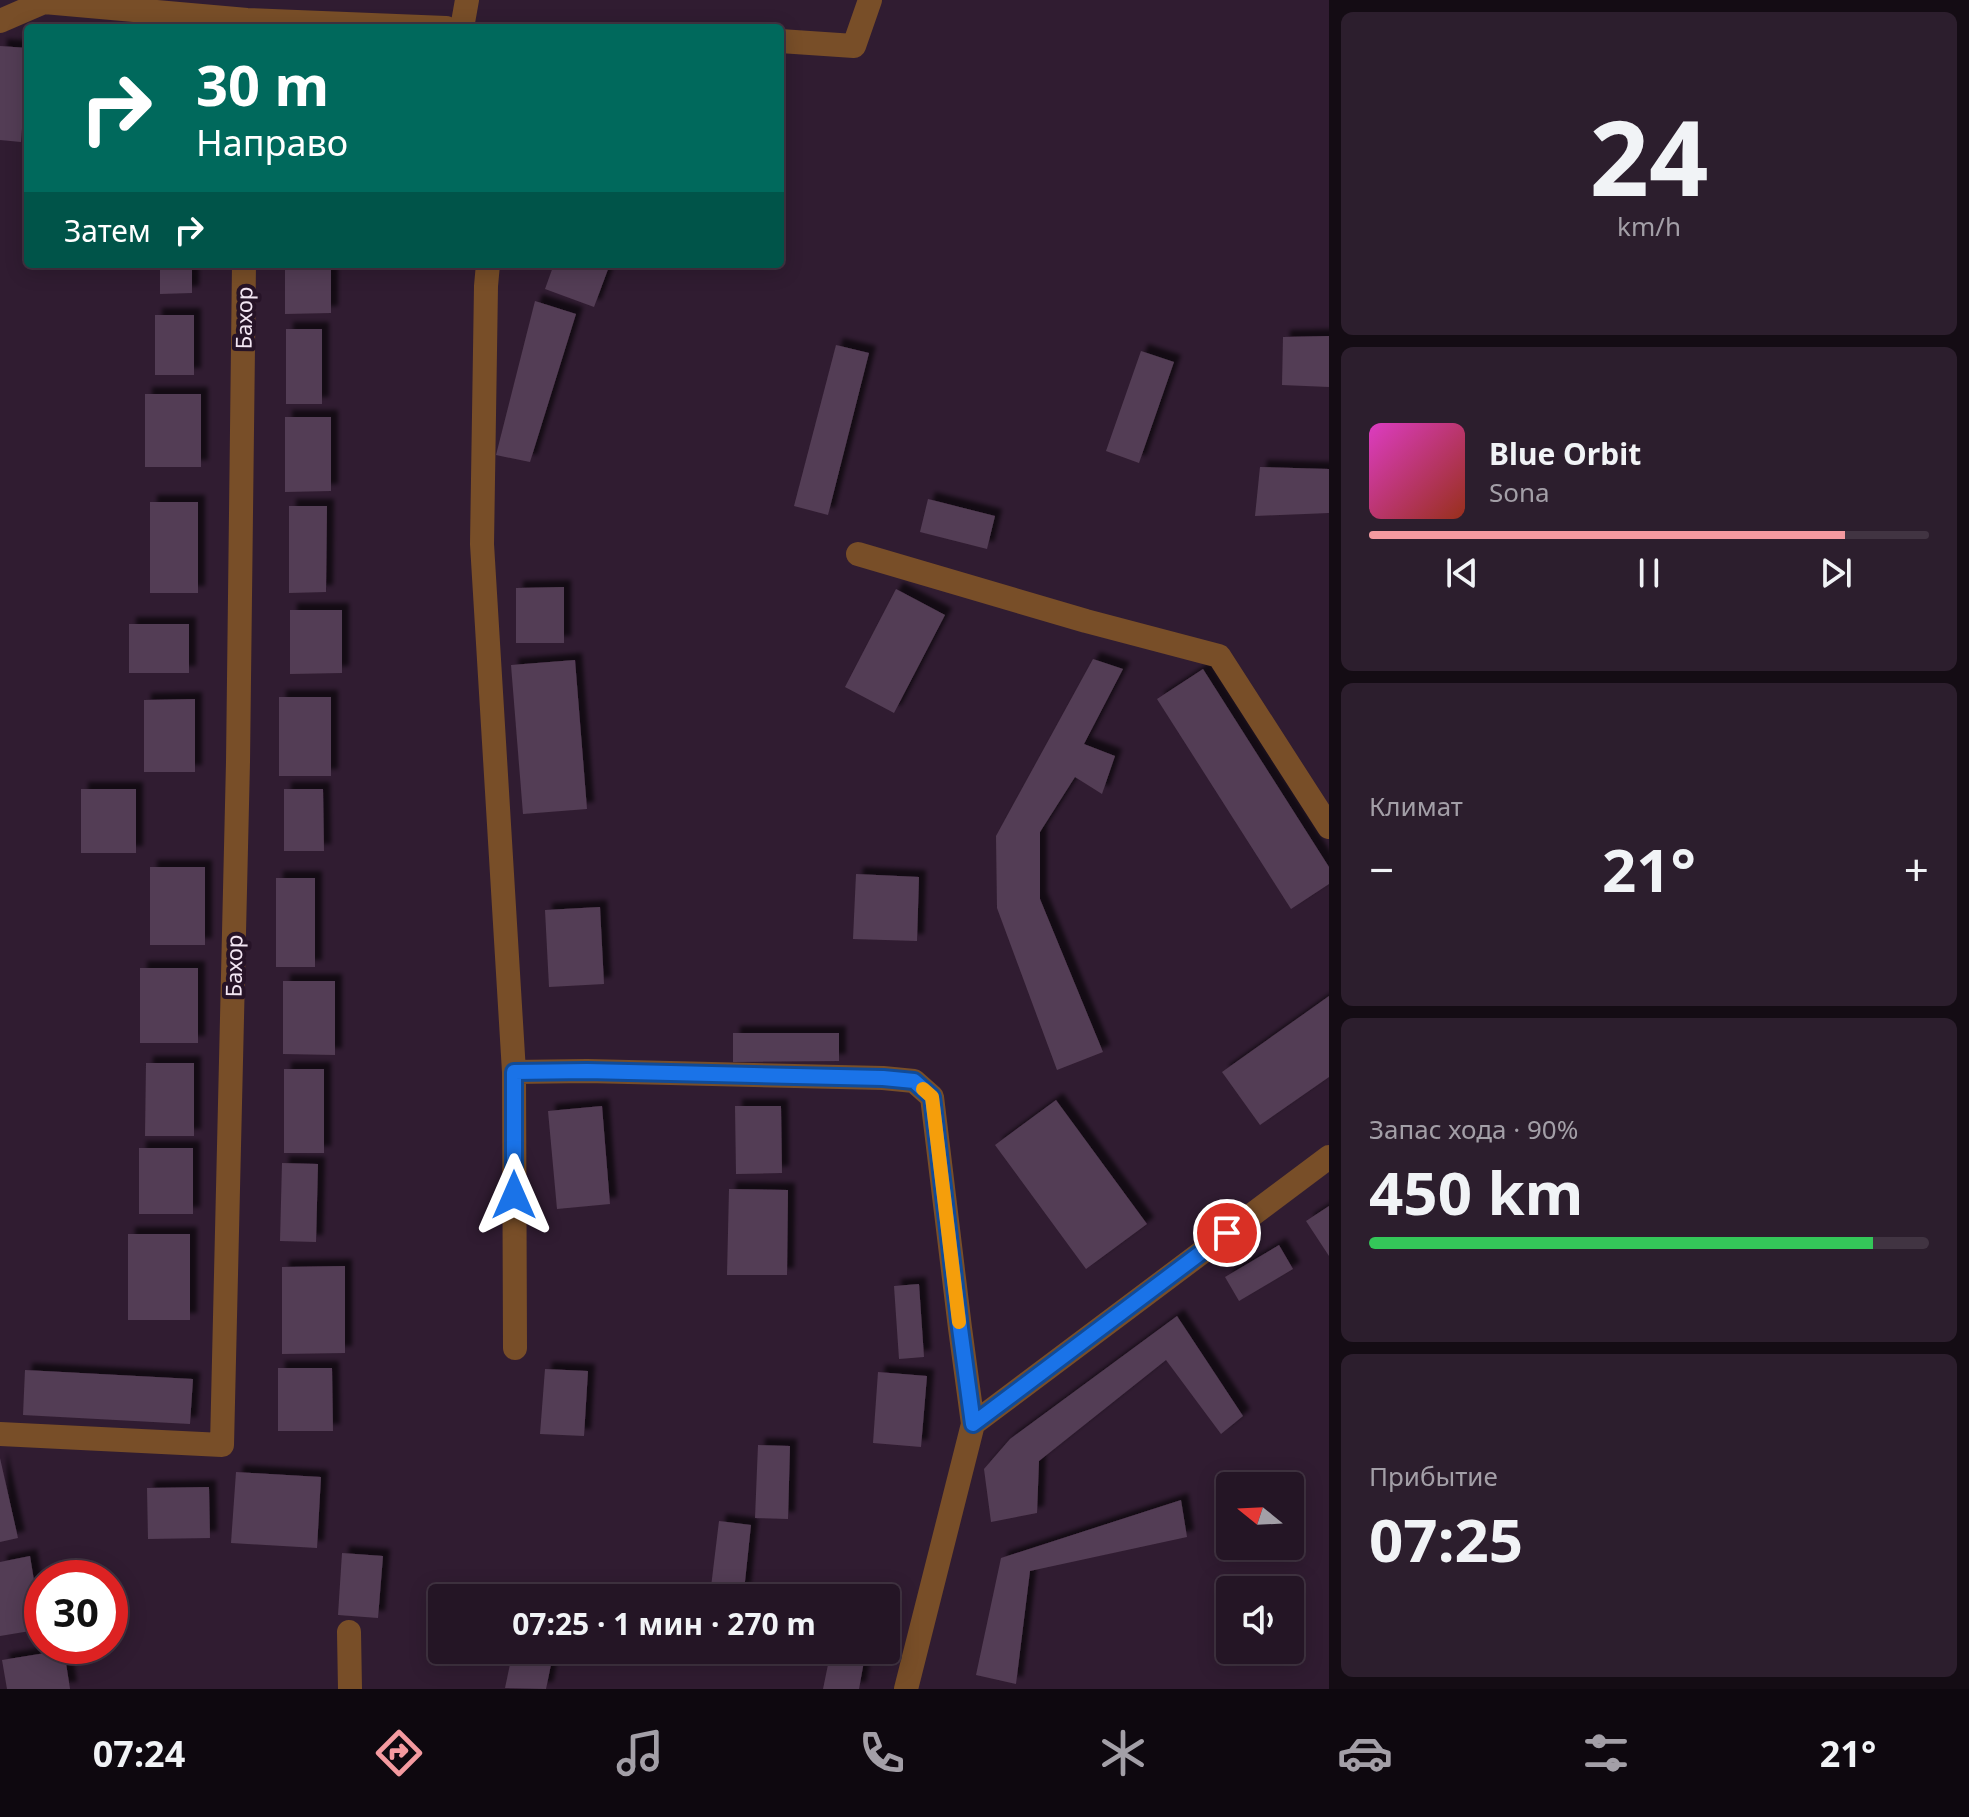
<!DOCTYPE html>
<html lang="ru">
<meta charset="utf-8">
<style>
body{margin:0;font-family:"Noto Sans",sans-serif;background:#2c1e2d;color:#f1f3f6;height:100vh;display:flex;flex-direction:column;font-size:30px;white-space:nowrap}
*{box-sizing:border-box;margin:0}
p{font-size:26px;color:#a39fa7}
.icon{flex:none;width:44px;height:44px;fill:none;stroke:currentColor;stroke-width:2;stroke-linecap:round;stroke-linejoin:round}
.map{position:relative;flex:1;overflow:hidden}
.side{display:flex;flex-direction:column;gap:12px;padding:12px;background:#140c14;width:640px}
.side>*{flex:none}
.hud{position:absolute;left:24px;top:24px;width:760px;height:244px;border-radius:8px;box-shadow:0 4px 20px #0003,0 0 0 2px #413442;background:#00695c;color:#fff;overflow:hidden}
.needle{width:52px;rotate:288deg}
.fabs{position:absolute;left:1216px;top:1472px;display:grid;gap:16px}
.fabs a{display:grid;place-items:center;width:88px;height:88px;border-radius:8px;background:#241525;box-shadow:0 4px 20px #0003,0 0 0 2px #413442;font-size:40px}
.speed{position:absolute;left:24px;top:1560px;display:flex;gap:16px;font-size:40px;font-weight:700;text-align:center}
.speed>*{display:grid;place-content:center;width:104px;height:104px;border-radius:50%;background:#241525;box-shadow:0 4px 20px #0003,0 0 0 2px #413442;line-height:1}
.speed .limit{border:12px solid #d22;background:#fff;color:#111}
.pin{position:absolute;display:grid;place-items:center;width:68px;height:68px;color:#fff;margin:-34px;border:4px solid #fff;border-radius:50%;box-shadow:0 2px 8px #0007}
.me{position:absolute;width:88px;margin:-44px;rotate:0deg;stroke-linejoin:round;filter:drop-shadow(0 0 6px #0008)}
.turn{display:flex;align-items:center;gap:28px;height:168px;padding:0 40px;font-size:36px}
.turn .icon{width:104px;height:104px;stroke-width:2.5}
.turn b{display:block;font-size:56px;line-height:68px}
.then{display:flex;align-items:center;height:76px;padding:0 40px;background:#0003;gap:16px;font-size:30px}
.big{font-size:60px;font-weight:700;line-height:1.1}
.side .tile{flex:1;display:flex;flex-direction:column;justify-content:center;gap:12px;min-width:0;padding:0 28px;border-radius:12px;background:#2c1e2d}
.side .dial{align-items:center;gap:0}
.dial b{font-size:104px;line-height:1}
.song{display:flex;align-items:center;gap:24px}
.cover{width:96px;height:96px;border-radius:12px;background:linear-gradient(135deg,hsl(310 70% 55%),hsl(10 70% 35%))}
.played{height:8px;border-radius:4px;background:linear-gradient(90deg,#f49aa0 85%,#413442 85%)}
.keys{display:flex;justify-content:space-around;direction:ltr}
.heat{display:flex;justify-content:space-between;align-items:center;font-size:44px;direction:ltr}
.charge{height:12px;border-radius:6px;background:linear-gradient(90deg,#34c759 90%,#413442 0)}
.trip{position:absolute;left:428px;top:1584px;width:472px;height:80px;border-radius:8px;background:#241525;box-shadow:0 4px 20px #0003,0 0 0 2px #413442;font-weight:700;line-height:80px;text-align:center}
.dock{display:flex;height:128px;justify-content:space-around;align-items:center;background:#0e080f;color:#a39fa7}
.dock .icon{width:56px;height:56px}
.dock .current{color:#f49aa0}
.dock b{font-size:36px;color:#f1f3f6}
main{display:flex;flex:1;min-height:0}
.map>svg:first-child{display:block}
</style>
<main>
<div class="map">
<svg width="1329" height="1689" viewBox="0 0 1329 1689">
<defs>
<filter id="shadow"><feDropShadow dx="7" dy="-7" stdDeviation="2" flood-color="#0009"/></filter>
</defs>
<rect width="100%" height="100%" fill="#301c31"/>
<path fill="#533d54" filter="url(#shadow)" d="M0,46L28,48L21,142L0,140Z
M160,264H192V293L160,294Z
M285,264H331V313L285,314Z
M554,264H610L594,307L545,289Z
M535,301L576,314L530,462L496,455Z
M155,315H194V375H155Z
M286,329H322V404H286Z
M1329,336V387L1282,385L1283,337Z
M836,345L869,353L828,515L794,506Z
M1141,351L1174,362L1139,463L1106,451Z
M145,394H201V467H145Z
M285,417H331V491L285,492Z
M1260,467L1329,469V513L1255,516Z
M928,499L995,516L987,549L920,532Z
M150,502H198V593H150Z
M289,506H327L326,592L289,593Z
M564,587V643H516V588Z
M896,589L945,615L894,713L845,687Z
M290,610H342V673L290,674Z
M129,624H189V673H129Z
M1093,659L1123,669L1084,744L1115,756L1102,794L1075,777L1040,832V899L1103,1052L1057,1070L997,908L996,836Z
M575,660L587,809L523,814L511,665Z
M1203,669L1329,867V884L1291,909L1157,699Z
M279,697H331V776H279Z
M195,699V772H144V700Z
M81,789H136V853H81Z
M284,789H323L324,851H284Z
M150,867H205V945H150Z
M856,874L919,877L917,941L853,939Z
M276,878H315V967H276Z
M600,907L604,984L549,987L545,910Z
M140,968H198V1043H140Z
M283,981H335V1055L283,1054Z
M1329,996V1077L1260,1125L1222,1072Z
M733,1033H839V1061L733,1062Z
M146,1063H194V1136H145Z
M284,1069H324V1153H284Z
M1056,1100L1147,1224L1086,1269L995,1145Z
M602,1106L610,1204L557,1209L548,1111Z
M735,1106H781L782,1173L736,1174Z
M139,1148H193V1214H139Z
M282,1163L318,1164L316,1242L280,1241Z
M729,1189L788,1190L787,1275H727Z
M1329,1206V1256L1306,1221Z
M128,1234H190V1320H128Z
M1279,1245L1293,1269L1239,1301L1225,1277Z
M345,1266V1353L282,1354V1267Z
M919,1284L924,1357L899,1359L894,1286Z
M1177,1316L1243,1416L1221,1434L1166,1360L1039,1461L1037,1513L991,1522L984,1469L1010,1439Z
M278,1368H332L333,1431H278Z
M545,1369L588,1371L584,1436L540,1434Z
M25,1370L193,1379L190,1424L23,1415Z
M878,1372L927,1376L921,1447L873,1443Z
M758,1445L790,1446L788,1519L755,1518Z
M0,1458L18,1538L0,1542Z
M236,1472L321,1477L317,1548L231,1543Z
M209,1487L210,1538L148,1539L147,1488Z
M1181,1500L1187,1537L1030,1571L1016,1684L976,1675L1001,1558Z
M719,1521L751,1525L744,1591L711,1587Z
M342,1553L383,1556L378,1618L338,1615Z
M30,1556L42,1629L0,1636V1562Z
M64,1650L70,1689H7L2,1660Z
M513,1650H554L546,1689L505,1688Z
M831,1650H866L859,1689H823Z"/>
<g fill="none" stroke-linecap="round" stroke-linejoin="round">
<path stroke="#784e28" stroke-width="24" d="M0,21L44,2L247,20L446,28
M462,28L467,0
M780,41L854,46L870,0
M488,264L486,286L482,544L514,1072L515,1348
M858,554L1086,621L1219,656L1329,827
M514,1072L587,1071L883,1078L914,1081L932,1097L960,1328L973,1424L906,1689
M973,1424L1329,1157
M0,1434L222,1445L238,762L244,264
M349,1632L350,1689"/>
</g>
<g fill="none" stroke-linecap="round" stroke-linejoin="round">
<g stroke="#114b97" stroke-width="20">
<path id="route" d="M514,1195V1072L587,1071L883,1078L914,1081L932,1097L960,1328L973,1424L1227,1233"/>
</g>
<use href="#route" stroke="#1a73e8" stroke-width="14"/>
<path stroke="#f59e0b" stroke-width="14" d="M923,1089L932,1097L959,1322"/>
</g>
<g text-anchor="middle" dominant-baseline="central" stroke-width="8" stroke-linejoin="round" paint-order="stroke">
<g font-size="22" fill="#f3e6f3" stroke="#261327">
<text transform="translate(243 318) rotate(-89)">Бахор</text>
<text transform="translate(233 966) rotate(-89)">Бахор</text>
</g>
</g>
</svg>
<div class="fabs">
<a><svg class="needle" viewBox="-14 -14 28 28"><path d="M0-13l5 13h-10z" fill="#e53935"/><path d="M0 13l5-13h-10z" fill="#a39fa7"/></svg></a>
<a><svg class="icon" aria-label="sound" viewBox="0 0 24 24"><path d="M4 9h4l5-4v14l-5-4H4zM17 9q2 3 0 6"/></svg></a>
</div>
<div class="speed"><div class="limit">30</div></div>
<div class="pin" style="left:1227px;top:1233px;background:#d93025"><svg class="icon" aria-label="arrive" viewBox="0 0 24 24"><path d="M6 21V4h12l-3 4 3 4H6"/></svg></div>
<svg class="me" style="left:514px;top:1195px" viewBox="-20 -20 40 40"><path d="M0-17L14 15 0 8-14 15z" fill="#1a73e8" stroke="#fff" stroke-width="4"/></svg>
<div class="trip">07:25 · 1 мин · 270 m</div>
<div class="hud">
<div class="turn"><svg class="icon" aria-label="right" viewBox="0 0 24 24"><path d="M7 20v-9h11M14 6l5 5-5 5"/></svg><div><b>30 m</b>Направо</div></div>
<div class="then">Затем<svg class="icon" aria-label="right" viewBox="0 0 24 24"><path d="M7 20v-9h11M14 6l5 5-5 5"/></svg></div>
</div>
</div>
<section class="side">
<div class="tile dial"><b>24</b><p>km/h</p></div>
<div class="tile">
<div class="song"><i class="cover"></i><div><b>Blue Orbit</b><p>Sona</p></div></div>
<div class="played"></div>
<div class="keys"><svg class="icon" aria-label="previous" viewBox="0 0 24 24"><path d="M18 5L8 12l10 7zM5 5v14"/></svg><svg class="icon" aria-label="pause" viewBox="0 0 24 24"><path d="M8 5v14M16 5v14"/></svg><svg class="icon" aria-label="next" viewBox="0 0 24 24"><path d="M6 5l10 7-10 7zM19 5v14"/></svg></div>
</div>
<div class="tile"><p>Климат</p>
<div class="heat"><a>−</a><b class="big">21°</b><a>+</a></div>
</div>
<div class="tile"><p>Запас хода · 90%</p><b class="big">450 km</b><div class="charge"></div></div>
<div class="tile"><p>Прибытие</p><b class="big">07:25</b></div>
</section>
</main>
<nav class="dock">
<b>07:24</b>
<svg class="icon current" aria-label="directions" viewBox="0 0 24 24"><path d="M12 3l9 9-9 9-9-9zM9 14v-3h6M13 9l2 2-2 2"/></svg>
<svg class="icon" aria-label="music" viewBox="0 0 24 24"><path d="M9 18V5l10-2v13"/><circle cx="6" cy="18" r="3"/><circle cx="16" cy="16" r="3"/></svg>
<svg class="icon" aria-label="phone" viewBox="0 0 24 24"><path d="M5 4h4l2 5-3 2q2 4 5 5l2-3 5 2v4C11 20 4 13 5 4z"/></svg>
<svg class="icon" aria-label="climate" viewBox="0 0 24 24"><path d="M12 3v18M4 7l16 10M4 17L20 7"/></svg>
<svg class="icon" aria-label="car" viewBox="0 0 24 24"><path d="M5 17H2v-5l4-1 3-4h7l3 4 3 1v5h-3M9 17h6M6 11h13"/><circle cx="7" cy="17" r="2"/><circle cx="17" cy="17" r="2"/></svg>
<svg class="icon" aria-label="filters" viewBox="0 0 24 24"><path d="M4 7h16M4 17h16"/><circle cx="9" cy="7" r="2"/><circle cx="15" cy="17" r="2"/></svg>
<b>21°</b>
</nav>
